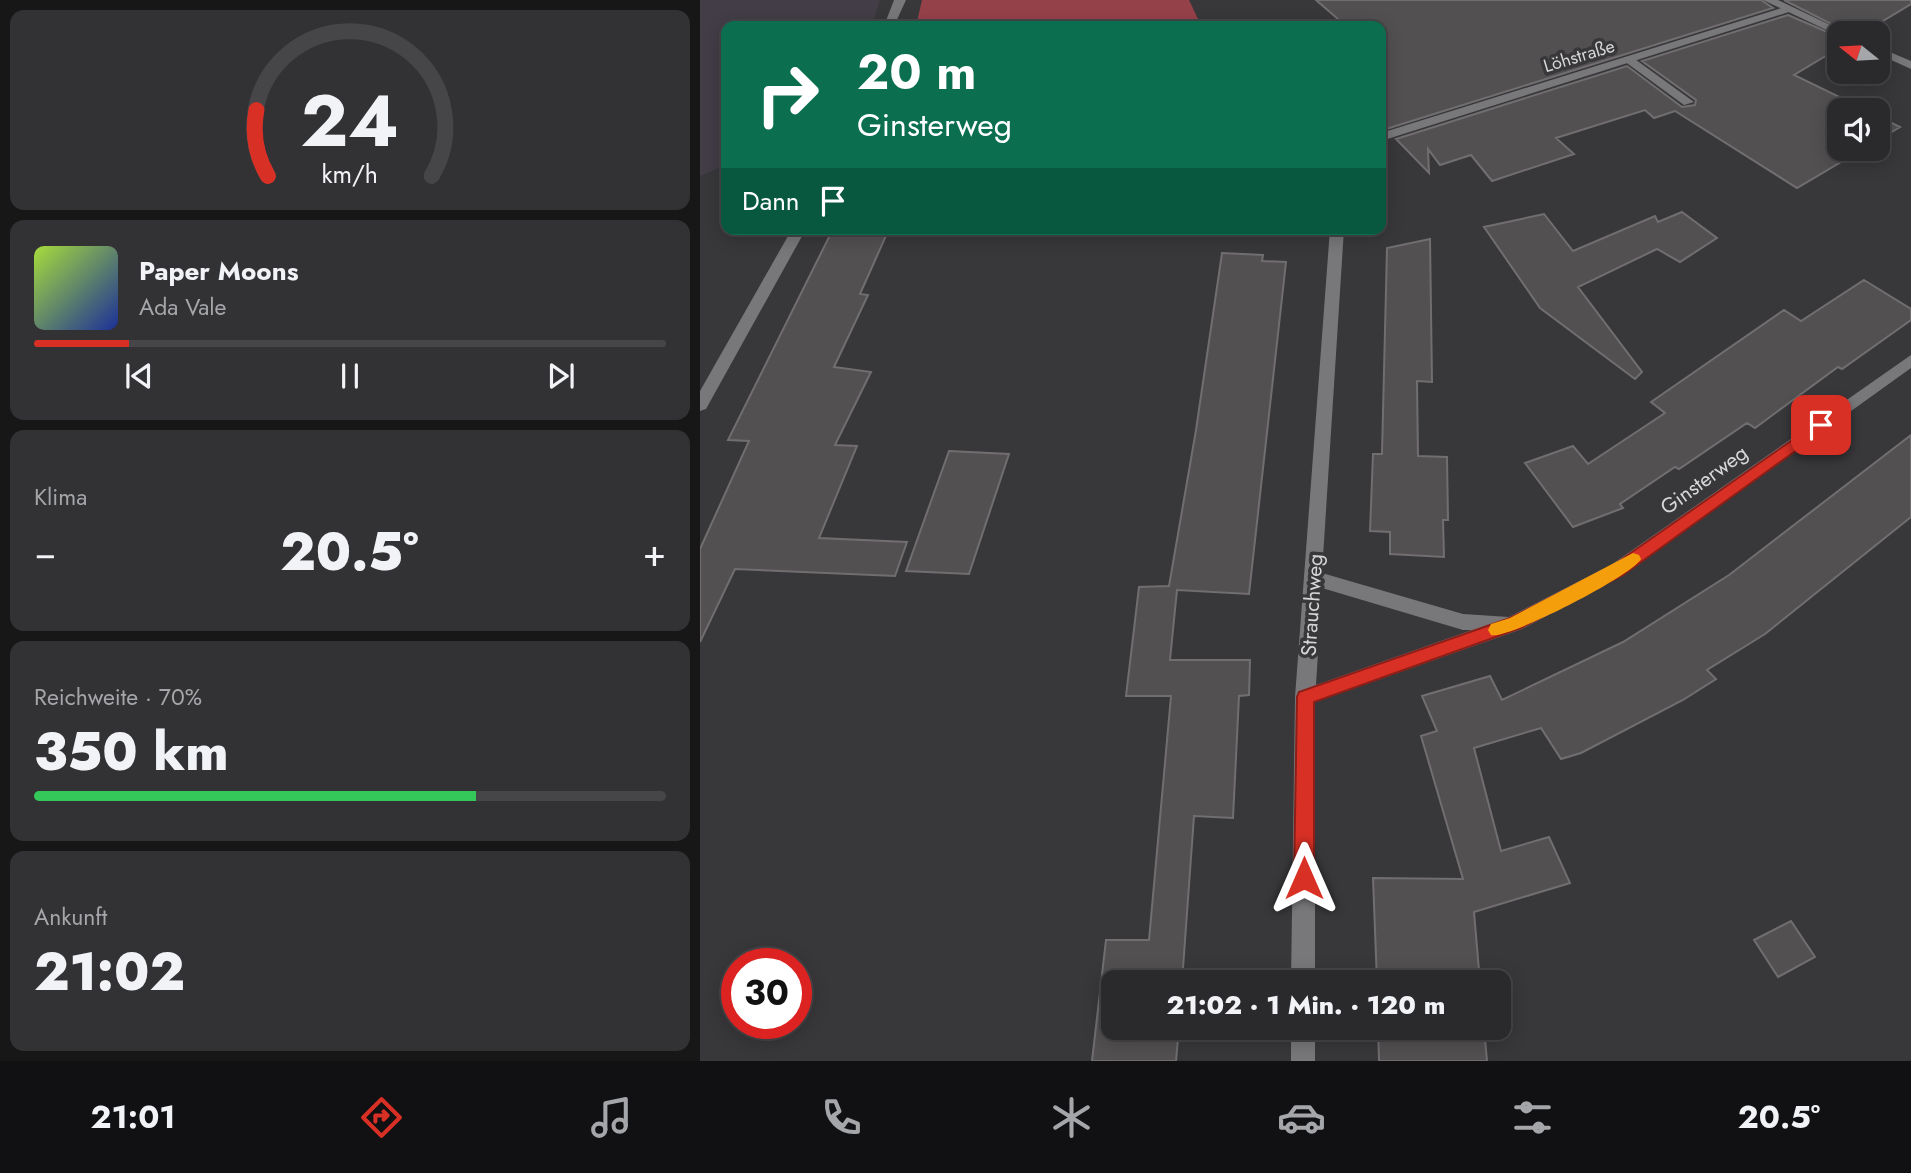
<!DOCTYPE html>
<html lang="de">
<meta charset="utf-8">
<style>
body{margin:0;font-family:Jost,sans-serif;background:#323134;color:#f1f3f6;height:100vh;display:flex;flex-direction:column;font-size:26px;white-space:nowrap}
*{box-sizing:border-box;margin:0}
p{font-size:23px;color:#a5a6a9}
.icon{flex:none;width:38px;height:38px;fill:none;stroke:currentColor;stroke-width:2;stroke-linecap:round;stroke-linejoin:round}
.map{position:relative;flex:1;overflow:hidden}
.sheet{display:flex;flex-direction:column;gap:10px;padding:10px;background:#171718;width:700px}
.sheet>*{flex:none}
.hud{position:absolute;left:21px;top:21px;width:665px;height:214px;border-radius:14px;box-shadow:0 4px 18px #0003,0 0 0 2px #464548;background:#0b6e4f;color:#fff;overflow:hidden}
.needle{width:46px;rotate:288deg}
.tools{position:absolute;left:1127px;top:21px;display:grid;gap:14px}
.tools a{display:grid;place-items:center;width:63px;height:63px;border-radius:14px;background:#2a292c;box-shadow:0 4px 18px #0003,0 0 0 2px #464548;font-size:35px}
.speed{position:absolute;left:21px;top:948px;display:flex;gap:14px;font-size:35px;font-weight:700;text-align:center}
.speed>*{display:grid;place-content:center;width:91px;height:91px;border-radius:50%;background:#2a292c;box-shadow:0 4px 18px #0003,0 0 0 2px #464548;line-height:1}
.speed .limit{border:10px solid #d22;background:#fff;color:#111}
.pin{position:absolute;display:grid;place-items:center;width:60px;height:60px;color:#fff;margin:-30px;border-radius:14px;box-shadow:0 4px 10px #0006}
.me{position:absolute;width:77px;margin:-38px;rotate:0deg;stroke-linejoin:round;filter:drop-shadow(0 0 5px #0008)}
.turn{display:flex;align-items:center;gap:24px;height:147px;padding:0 21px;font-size:32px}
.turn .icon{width:91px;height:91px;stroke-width:2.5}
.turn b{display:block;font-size:49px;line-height:60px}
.then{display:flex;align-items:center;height:66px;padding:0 21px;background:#0003;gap:14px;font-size:26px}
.big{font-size:52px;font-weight:800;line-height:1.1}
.sheet .card{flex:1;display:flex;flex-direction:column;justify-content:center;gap:10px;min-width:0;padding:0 24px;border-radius:14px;background:#323134}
.sheet .dial{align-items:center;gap:0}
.dial svg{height:182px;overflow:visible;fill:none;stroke:#464548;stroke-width:7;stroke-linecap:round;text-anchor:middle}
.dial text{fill:#f1f3f6;stroke:none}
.song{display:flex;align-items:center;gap:21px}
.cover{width:84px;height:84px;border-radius:10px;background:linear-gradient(135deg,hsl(80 70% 55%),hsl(230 70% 35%))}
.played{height:7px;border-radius:4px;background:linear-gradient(90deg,#d93025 15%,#464548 15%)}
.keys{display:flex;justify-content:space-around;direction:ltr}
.heat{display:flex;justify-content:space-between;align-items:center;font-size:38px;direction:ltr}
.charge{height:10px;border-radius:5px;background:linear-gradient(90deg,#34c759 70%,#464548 0)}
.trip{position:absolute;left:401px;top:970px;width:410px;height:70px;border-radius:14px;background:#2a292c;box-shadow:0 4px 18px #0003,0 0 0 2px #464548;font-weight:800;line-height:70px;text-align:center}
.tabs{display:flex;height:112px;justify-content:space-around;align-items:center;background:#111012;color:#a5a6a9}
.tabs .icon{width:49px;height:49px}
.tabs .selected{color:#d93025}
.tabs b{font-size:32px;color:#f1f3f6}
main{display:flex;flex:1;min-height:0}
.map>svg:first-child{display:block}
</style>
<main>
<section class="sheet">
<div class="card dial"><svg viewBox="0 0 100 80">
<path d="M14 69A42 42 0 1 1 86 69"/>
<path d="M14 69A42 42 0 0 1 9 40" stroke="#d93025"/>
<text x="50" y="56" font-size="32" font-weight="700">24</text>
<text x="50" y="72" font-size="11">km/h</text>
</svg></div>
<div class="card">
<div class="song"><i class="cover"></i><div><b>Paper Moons</b><p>Ada Vale</p></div></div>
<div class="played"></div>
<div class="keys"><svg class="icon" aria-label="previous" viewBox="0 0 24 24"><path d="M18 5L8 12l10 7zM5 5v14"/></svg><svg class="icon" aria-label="pause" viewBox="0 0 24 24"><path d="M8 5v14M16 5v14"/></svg><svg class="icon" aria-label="next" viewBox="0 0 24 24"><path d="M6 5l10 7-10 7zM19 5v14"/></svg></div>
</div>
<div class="card"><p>Klima</p>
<div class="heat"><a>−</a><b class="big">20.5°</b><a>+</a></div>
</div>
<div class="card"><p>Reichweite · 70%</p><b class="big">350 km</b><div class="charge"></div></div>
<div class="card"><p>Ankunft</p><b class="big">21:02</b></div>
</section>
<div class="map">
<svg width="1211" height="1061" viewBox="0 0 1211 1061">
<rect width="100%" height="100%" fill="#38373a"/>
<path fill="#423d46" d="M0,0H180L172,26H26V165L0,176Z"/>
<path fill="#95414a" d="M222,0H489L498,19L444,26H216Z"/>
<path fill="#535052" stroke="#716e70" stroke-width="2" d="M616,0H1061L1073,8L686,129L681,124V26H646Z
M1084,0H1211V4L1163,33H1149Z
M1088,15L1139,37V48L1094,75L1166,110H1139V149H1163L1097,188L975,111L954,118L945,110L856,138L874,154L792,181L771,155L740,165L728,149L729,173L696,139L927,66L982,107L995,105L996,100L942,61Z
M1178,116L1200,127L1178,140Z
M982,212L1017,238L980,262L957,249L878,287L942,372L935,379L840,308L784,227L844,214L873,251L955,216L958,222Z
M133,229H189L160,294L168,295L134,367L171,372L135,445L157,446L119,538L207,542L195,576L35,569L0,642V549L49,441L28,440Z
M730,239L732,382L717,381L718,456L747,457L748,520H743L744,557L690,554V532L670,531L673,454H682L687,248Z
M522,253L563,255L562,261L586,262L549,594L477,590L470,660H550L549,695L539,696L533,818L494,816L482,982H413V1027H479L476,1061H392L406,940H449L471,696H426L439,587L469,586L496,430Z
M1164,280L1211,309V320L1142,369L1138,367L1055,428L1047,423L979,469L975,467L920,504L923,508L873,527L825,463L873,446L888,464L965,413L951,402L1084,310L1101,321Z
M1211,435V517L1065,634L1007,670L1016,679L983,700L881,753L861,759L841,728L774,748L801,851L849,837L870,883L774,912L780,982H677L673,878L763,879L721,736L737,731L722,696L790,676L802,700L923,642L1029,575Z
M249,451L309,454L269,574L206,571Z
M1091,921L1115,957L1078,977L1054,940Z
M678,1027H784L787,1061H679Z"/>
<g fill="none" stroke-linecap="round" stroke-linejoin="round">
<path fill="#78777a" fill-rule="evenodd" d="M924,57H932L994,102L984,105L924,61Z"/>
<path fill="#78777a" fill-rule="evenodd" d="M194,0H206L194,26H184Z
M1088,6L1094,9L1092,11L681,141V133Z
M92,229H106L6,409L0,411V391Z
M630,229H644L622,573L763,614L809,617L911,565L1211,355V368L923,575L822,629L615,702V982H591L595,697ZM622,588L763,630H772L616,685Z
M591,1027H615V1061H591Z"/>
<path fill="#78777a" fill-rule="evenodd" d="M1063,0H1078L1147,33L1137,35Z
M1178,47L1211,61V69L1178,54Z"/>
</g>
<path fill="#d93025" stroke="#8d1f18" stroke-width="2" d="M1121,420L1128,425L1126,429L923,575L821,628L614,702V878L611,885L604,888L597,885L594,878L597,697L599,692L810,618L912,566Z"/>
<path fill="#f59e0b" d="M933,553L939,555L941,559C932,576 807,640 791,635L788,630L791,624L810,618Z"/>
<g text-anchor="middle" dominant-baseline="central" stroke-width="7" stroke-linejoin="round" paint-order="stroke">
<g font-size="18" fill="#d6d5d7" stroke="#38373a">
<text transform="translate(879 56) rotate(-17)">Löhstraße</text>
</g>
<g font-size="21" fill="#d6d5d7" stroke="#38373a">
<text transform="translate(1004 480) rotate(-36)">Ginsterweg</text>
<text transform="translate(612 605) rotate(-86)">Strauchweg</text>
</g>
</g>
</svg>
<div class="tools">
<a><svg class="needle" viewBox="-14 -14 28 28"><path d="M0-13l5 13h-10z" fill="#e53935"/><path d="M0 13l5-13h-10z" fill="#a5a6a9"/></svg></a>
<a><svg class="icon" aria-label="sound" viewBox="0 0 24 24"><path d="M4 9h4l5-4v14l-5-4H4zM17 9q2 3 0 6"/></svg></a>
</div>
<div class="speed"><div class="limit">30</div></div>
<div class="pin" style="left:1121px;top:425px;background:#d93025"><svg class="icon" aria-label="arrive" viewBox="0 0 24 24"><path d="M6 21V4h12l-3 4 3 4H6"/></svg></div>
<svg class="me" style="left:604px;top:878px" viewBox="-20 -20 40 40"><path d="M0-17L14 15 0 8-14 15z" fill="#d93025" stroke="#fff" stroke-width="4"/></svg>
<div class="trip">21:02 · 1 Min. · 120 m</div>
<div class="hud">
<div class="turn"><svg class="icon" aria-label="right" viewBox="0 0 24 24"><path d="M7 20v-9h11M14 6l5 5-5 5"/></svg><div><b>20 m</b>Ginsterweg</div></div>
<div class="then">Dann<svg class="icon" aria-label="arrive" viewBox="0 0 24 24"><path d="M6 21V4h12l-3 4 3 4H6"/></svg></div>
</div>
</div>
</main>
<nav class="tabs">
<b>21:01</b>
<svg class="icon selected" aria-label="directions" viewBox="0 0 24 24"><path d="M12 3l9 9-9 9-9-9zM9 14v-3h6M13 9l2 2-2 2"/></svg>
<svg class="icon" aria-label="music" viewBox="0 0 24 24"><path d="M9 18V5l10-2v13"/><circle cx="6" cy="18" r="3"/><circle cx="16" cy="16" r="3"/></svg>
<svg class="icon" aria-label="phone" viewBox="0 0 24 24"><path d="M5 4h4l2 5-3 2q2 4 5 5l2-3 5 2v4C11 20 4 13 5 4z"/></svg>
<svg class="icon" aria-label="climate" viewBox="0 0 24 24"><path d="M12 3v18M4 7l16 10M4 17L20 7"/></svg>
<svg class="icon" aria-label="car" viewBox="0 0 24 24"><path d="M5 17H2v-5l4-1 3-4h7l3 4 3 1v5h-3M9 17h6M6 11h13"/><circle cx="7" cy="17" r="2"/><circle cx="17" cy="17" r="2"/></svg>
<svg class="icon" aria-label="filters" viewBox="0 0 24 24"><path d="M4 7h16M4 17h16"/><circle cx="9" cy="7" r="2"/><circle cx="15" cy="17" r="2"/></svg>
<b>20.5°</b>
</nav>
